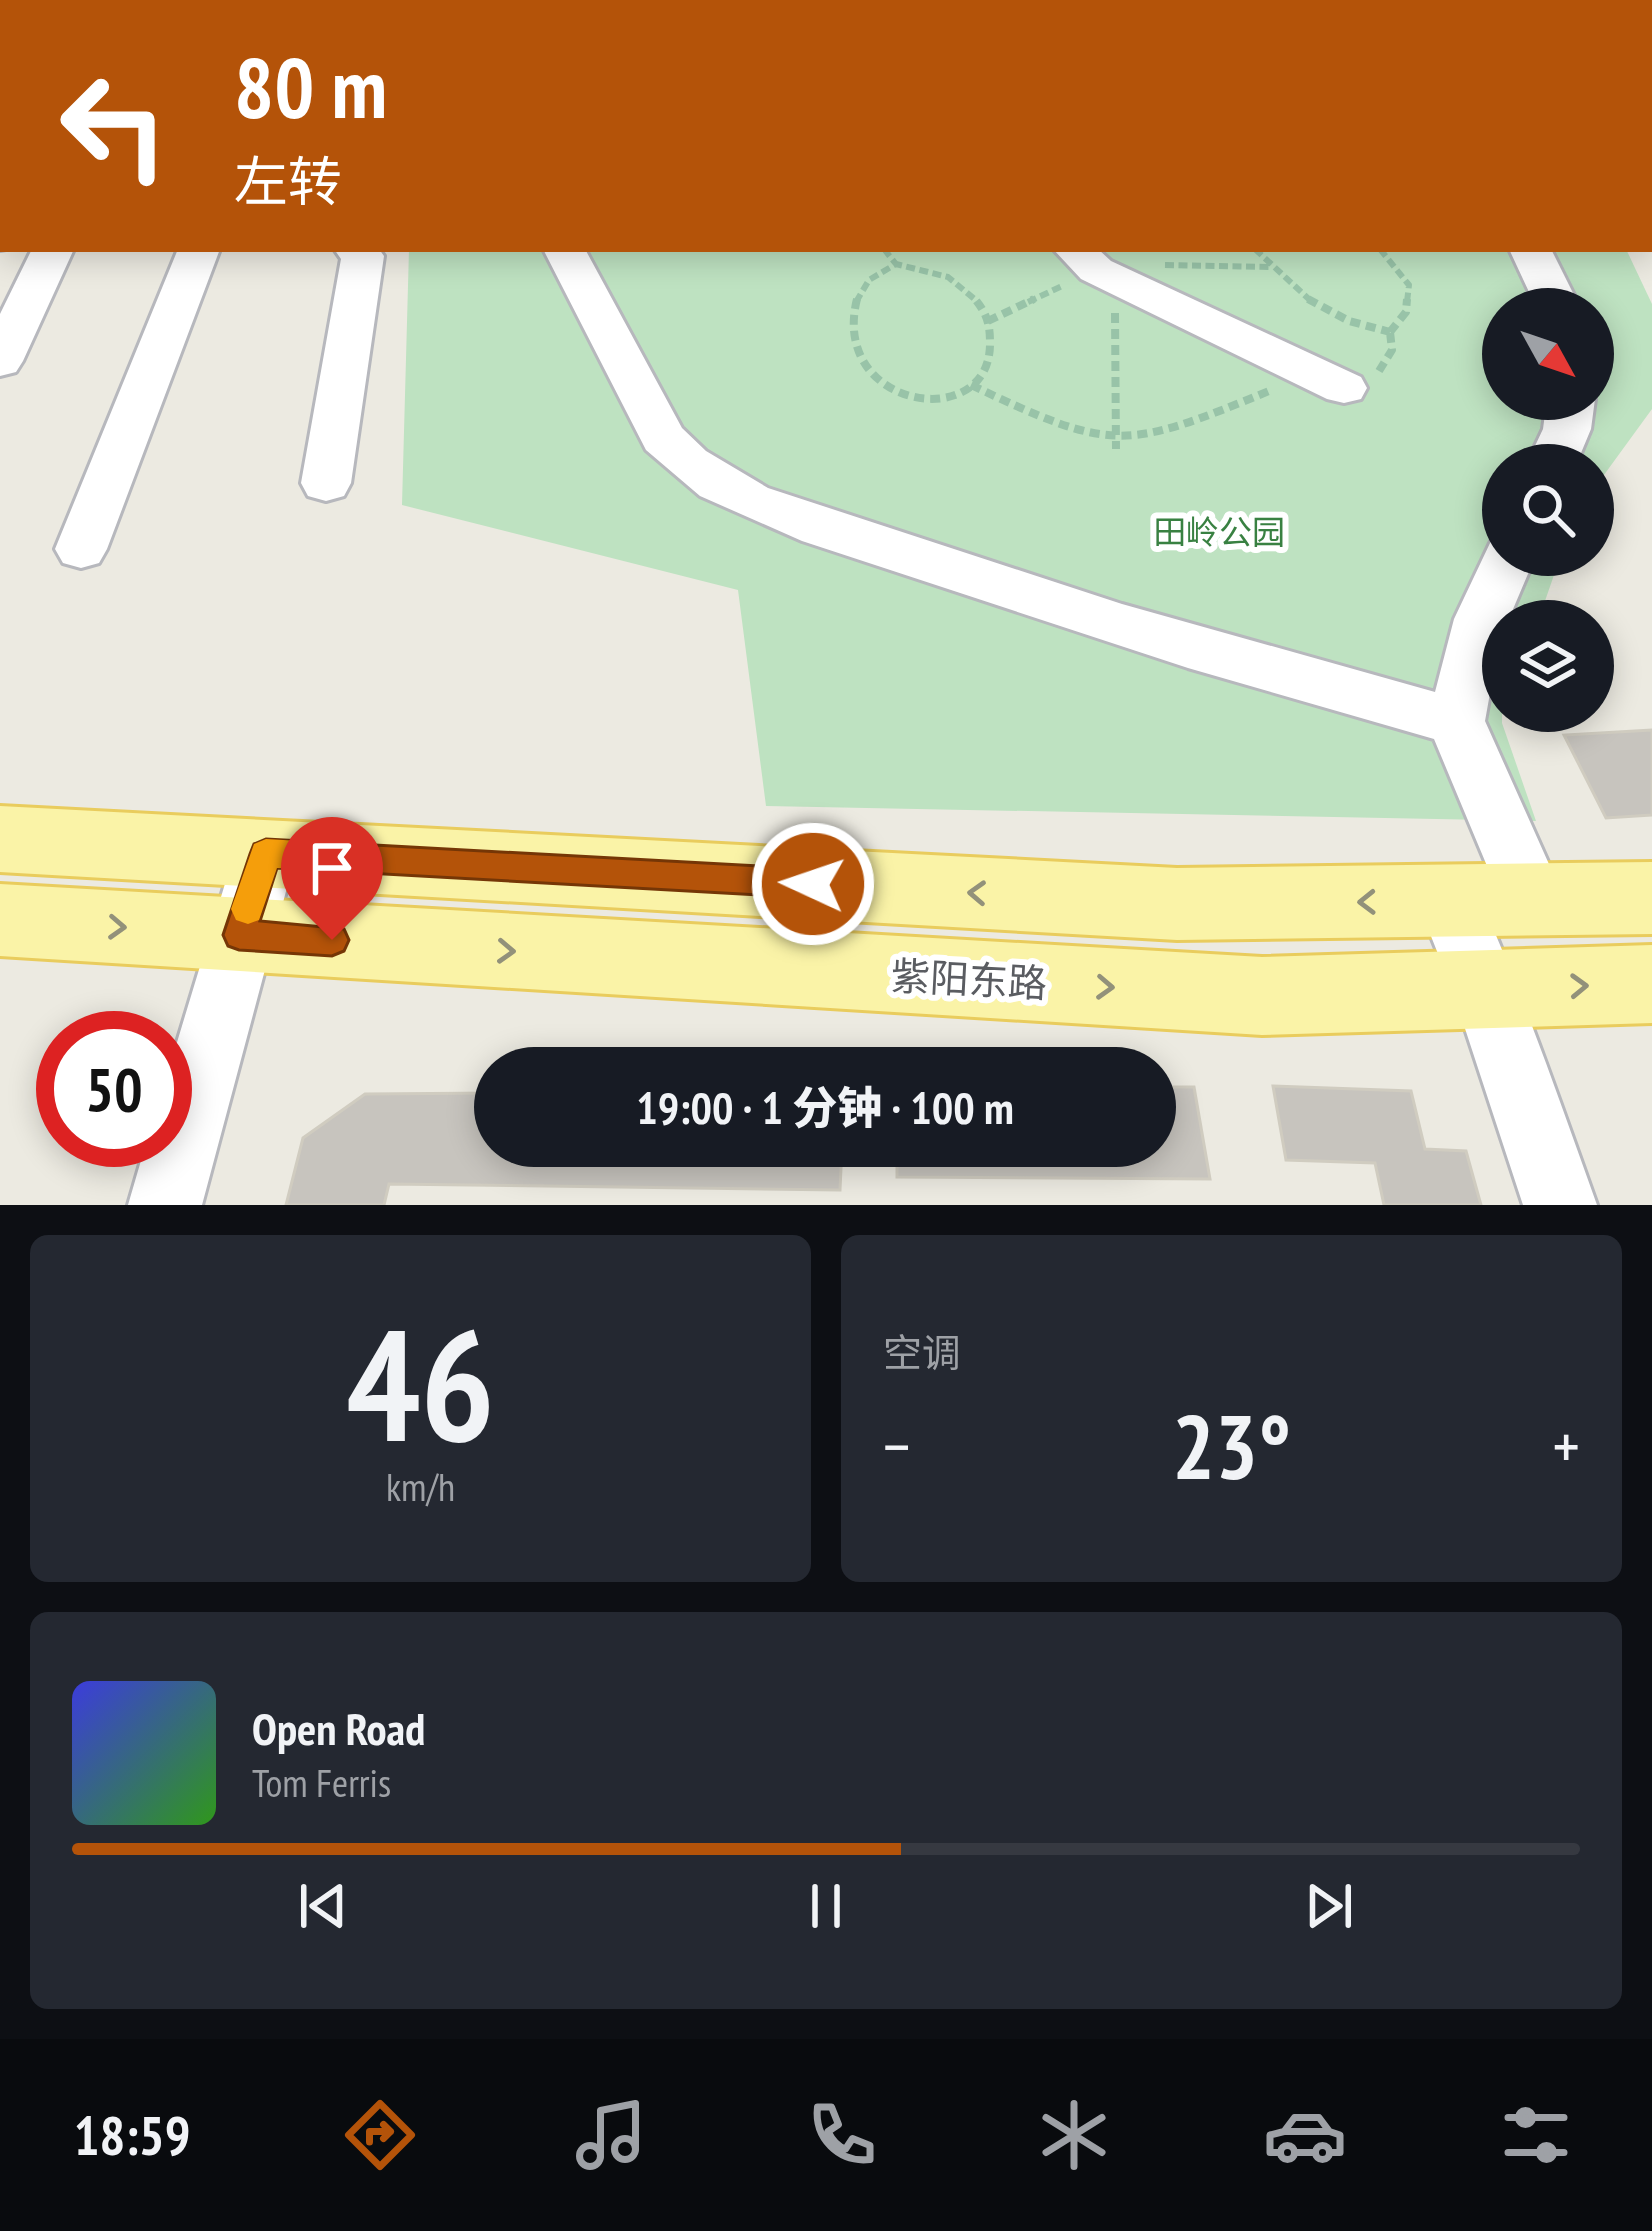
<!DOCTYPE html>
<html lang="zh">
<meta charset="utf-8">
<style>
body{margin:0;font-family:"PT Sans Narrow","Noto Sans SC",sans-serif;background:#242831;color:#f1f3f6;height:100vh;display:flex;flex-direction:column;font-size:45px;white-space:nowrap}
*{box-sizing:border-box;margin:0}
p{font-size:39px;color:#9ea1a6}
.icon{flex:none;width:66px;height:66px;fill:none;stroke:currentColor;stroke-width:2;stroke-linecap:round;stroke-linejoin:round}
.map{position:relative;height:1205px;overflow:hidden}
.drawer{display:flex;flex-direction:column;gap:30px;padding:30px;background:#0d0f14;flex:1}
.drawer>*{flex:none}
.hud{position:absolute;left:0px;top:0px;width:1653px;height:252px;box-shadow:0 6px 30px #0003;background:#b45309;color:#fff;overflow:hidden}
.needle{width:78px;rotate:130deg}
.controls{position:absolute;left:1482px;top:288px;display:grid;gap:24px}
.controls a{display:grid;place-items:center;width:132px;height:132px;border-radius:50%;background:#171b24;box-shadow:0 6px 30px #0003;font-size:60px}
.speed{position:absolute;left:36px;top:1011px;display:flex;gap:24px;font-size:60px;font-weight:700;text-align:center}
.speed>*{display:grid;place-content:center;width:156px;height:156px;border-radius:50%;background:#171b24;box-shadow:0 6px 30px #0003;line-height:1}
.speed .limit{border:18px solid #d22;background:#fff;color:#111}
.pin{position:absolute;display:grid;place-items:center;width:102px;height:102px;color:#fff;margin:-123px -51px;border-radius:50% 50% 50% 0;rotate:-45deg;box-shadow:0 0 12px #0007}
.pin .icon{rotate:45deg}
.me{position:absolute;width:132px;margin:-66px;rotate:273deg;stroke-linejoin:round;filter:drop-shadow(0 0 9px #0008)}
.turn{display:flex;align-items:center;gap:42px;height:252px;padding:0 36px;font-size:54px}
.turn .icon{width:156px;height:156px;stroke-width:2.5}
.turn b{display:block;font-size:84px;line-height:102px}
.big{font-size:90px;font-weight:800;line-height:1.1}
.drawer .widget{flex:1;display:flex;flex-direction:column;justify-content:center;gap:18px;min-width:0;padding:0 42px;border-radius:18px;background:#242831}
.drawer .dial{align-items:center;gap:0}
.dial b{font-size:156px;line-height:1}
.song{display:flex;align-items:center;gap:36px}
.cover{width:144px;height:144px;border-radius:18px;background:linear-gradient(135deg,hsl(240 70% 55%),hsl(110 70% 35%))}
.played{height:12px;border-radius:6px;background:linear-gradient(90deg,#b45309 55%,#363941 55%)}
.keys{display:flex;justify-content:space-around;direction:ltr}
.heat{display:flex;justify-content:space-between;align-items:center;font-size:66px;direction:ltr}
.drawer .tiles{flex:1;display:grid;gap:30px;grid-template-columns:1fr 1fr}
.widget:last-child{grid-column:span 2}
.trip{position:absolute;left:474px;top:1047px;width:702px;height:120px;border-radius:60px;background:#171b24;box-shadow:0 6px 30px #0003;font-weight:800;line-height:120px;text-align:center}
.menu{display:flex;height:192px;justify-content:space-around;align-items:center;background:#090b0e;color:#9ea1a6}
.menu .icon{width:84px;height:84px}
.menu .current{color:#b45309}
.menu b{font-size:54px;color:#f1f3f6}
.map>svg:first-child{display:block}
</style>
<div class="map">
<svg width="1652" height="1205" viewBox="0 0 1652 1205">
<rect width="100%" height="100%" fill="#eceae1"/>
<path fill="#bee2c1" fill-rule="evenodd" d="M471,0H1652V120L1650,3H463Z
M409,249H1626L1652,304V409L1593,490V465H1503V555H1561L1538,621H1503L1502,723L1536,821L766,806L738,590L402,505ZM1503,309H1593V399H1503Z"/>
<path fill="#c7c4be" stroke="#d0ccc0" stroke-width="3" d="M1652,730V815L1606,818L1564,735Z
M1273,1086L1411,1091L1425,1149L1466,1151L1481,1205H1384L1375,1163L1286,1160Z
M1155,1087H1194L1210,1179L897,1177V1146H1155Z
M495,1093V1146H842L840,1190L389,1184L384,1205H286L303,1138L365,1094Z"/>
<g fill="none" stroke-linecap="round" stroke-linejoin="round">
<g stroke="#b7b8bd" stroke-width="6">
<path id="minor" d="M79,0H113L77,3Z
M195,0H229L193,3Z
M315,0H349L314,3Z
M411,0H446L409,3Z
M714,0H755L712,3Z
M876,0H911L913,3H878Z
M1258,0H1299L1301,3H1260Z
M3,104V129H0V105Z
M0,225L6,249L0,250Z
M32,249H74L23,361L16,372L0,376V314Z
M178,249H220L107,549L99,563L81,568L63,563L55,549Z
M334,249H379L384,256L351,483L344,496L326,501L308,496L301,483L341,259Z
M543,249H585L682,428L706,451L768,488L1122,604L1435,692L1454,619L1491,541L1503,538V555H1536L1508,621H1503L1485,721L1565,900L1556,921L1533,929L1510,921L1434,739L1188,668L802,541L700,496L646,450Z
M1053,249H1098L1111,261L1361,377L1367,388L1361,399L1344,403L1327,399L1081,279Z
M1509,249H1551L1581,309H1537Z
M1593,397L1595,399L1591,429L1576,465H1526L1543,429L1547,399Z
M265,826L287,834L296,854L202,1205H128L147,1140H165V1082L234,854L243,834Z
M1449,872L1472,880C1520,986 1558,1096 1597,1205H1523L1452,989L1417,901L1426,880Z"/>
</g>
<g stroke="#e9cc5d" stroke-width="6">
<path id="major" d="M0,806L1177,868L1652,862V934L1177,940L0,872Z
M0,884L1262,957L1652,945V1023L1262,1035L0,956Z"/>
</g>
<path stroke="#98c3a8" stroke-width="6" stroke-dasharray="9 4.5" stroke-linecap="butt" d="M1490,0L1503,3
M884,249L896,264
M1255,249L1312,302
M1380,249L1409,285L1407,302
M1165,265L1269,267
M856,302L869,280L896,264L948,277L978,302
M1028,302L1062,286"/>
<path stroke="#98c3a8" stroke-width="8" stroke-dasharray="10 6" stroke-linecap="butt" d="M857,299C829,410 991,434 990,343C990,324 987,314 975,299
M1308,299L1349,321L1390,332
M1115,313L1116,449
M988,321L1034,299
M1390,332L1406,312L1407,299
M1379,371L1392,350L1390,332
M971,385C1113,452 1123,451 1269,391"/>
<use href="#minor" fill="#fff" fill-rule="evenodd"/>
<use href="#major" fill="#faf3a7" fill-rule="evenodd"/>
</g>
<defs><path id="oneway-chevron" d="M-2-3.5L2.5 0L-2 3.5" fill="none" stroke-width="1.6" stroke-linecap="round" stroke-linejoin="round" transform="scale(3)"/></defs>
<g stroke="#92917a">
<use href="#oneway-chevron" transform="translate(977 893) rotate(-177)"/>
<use href="#oneway-chevron" transform="translate(1367 902) rotate(179)"/>
<use href="#oneway-chevron" transform="translate(117 927) rotate(3)"/>
<use href="#oneway-chevron" transform="translate(506 951) rotate(3)"/>
<use href="#oneway-chevron" transform="translate(1579 986) rotate(-2)"/>
<use href="#oneway-chevron" transform="translate(1105 987) rotate(3)"/>
</g>
<path fill="#b45309" stroke="#753606" stroke-width="3" d="M266,839L813,869L824,873L829,884L824,894L813,898L277,868L260,921L344,929L349,940L344,951L332,956L239,950L228,946L223,935L250,854L254,844Z"/>
<path fill="#f59e0b" d="M266,839L352,844L363,848L368,858L363,868L352,872L277,868L259,920L248,924L236,920L231,909L254,844Z"/>
<g text-anchor="middle" dominant-baseline="central" stroke-width="12" stroke-linejoin="round" paint-order="stroke">
<g font-size="33" fill="#398142" stroke="#fff">
<text x="1219" y="531">田岭公园</text>
</g>
<g font-size="39" fill="#5a5c61" stroke="#fff">
<text transform="translate(969 979) rotate(3)">紫阳东路</text>
</g>
</g>
</svg>
<div class="controls">
<a><svg class="needle" viewBox="-14 -14 28 28"><path d="M0-13l5 13h-10z" fill="#e53935"/><path d="M0 13l5-13h-10z" fill="#9ea1a6"/></svg></a>
<a><svg class="icon" aria-label="search" viewBox="0 0 24 24"><circle cx="10" cy="10" r="6"/><path d="M15 15l6 6"/></svg></a>
<a><svg class="icon" aria-label="layers" viewBox="0 0 24 24"><path d="M12 4l9 5-9 5-9-5zM3 14l9 5 9-5"/></svg></a>
</div>
<div class="speed"><div class="limit">50</div></div>
<div class="pin" style="left:332px;top:940px;background:#d93025"><svg class="icon" aria-label="arrive" viewBox="0 0 24 24"><path d="M6 21V4h12l-3 4 3 4H6"/></svg></div>
<svg class="me" style="left:813px;top:884px" viewBox="-20 -20 40 40"><circle r="17" fill="#b45309" stroke="#fff" stroke-width="3"/><path d="M0-11L8 9 0 5-8 9z" fill="#fff"/></svg>
<div class="trip">19:00 · 1 分钟 · 100 m</div>
<div class="hud">
<div class="turn"><svg class="icon" aria-label="left" viewBox="0 0 24 24"><path d="M17 20v-9H6M10 6l-5 5 5 5"/></svg><div><b>80 m</b>左转</div></div>
</div>
</div>
<section class="drawer">
<div class="tiles">
<div class="widget dial"><b>46</b><p>km/h</p></div>
<div class="widget"><p>空调</p>
<div class="heat"><a>−</a><b class="big">23°</b><a>+</a></div>
</div>
<div class="widget">
<div class="song"><i class="cover"></i><div><b>Open Road</b><p>Tom Ferris</p></div></div>
<div class="played"></div>
<div class="keys"><svg class="icon" aria-label="previous" viewBox="0 0 24 24"><path d="M18 5L8 12l10 7zM5 5v14"/></svg><svg class="icon" aria-label="pause" viewBox="0 0 24 24"><path d="M8 5v14M16 5v14"/></svg><svg class="icon" aria-label="next" viewBox="0 0 24 24"><path d="M6 5l10 7-10 7zM19 5v14"/></svg></div>
</div>
</div>
</section>
<nav class="menu">
<b>18:59</b>
<svg class="icon current" aria-label="directions" viewBox="0 0 24 24"><path d="M12 3l9 9-9 9-9-9zM9 14v-3h6M13 9l2 2-2 2"/></svg>
<svg class="icon" aria-label="music" viewBox="0 0 24 24"><path d="M9 18V5l10-2v13"/><circle cx="6" cy="18" r="3"/><circle cx="16" cy="16" r="3"/></svg>
<svg class="icon" aria-label="phone" viewBox="0 0 24 24"><path d="M5 4h4l2 5-3 2q2 4 5 5l2-3 5 2v4C11 20 4 13 5 4z"/></svg>
<svg class="icon" aria-label="climate" viewBox="0 0 24 24"><path d="M12 3v18M4 7l16 10M4 17L20 7"/></svg>
<svg class="icon" aria-label="car" viewBox="0 0 24 24"><path d="M5 17H2v-5l4-1 3-4h7l3 4 3 1v5h-3M9 17h6M6 11h13"/><circle cx="7" cy="17" r="2"/><circle cx="17" cy="17" r="2"/></svg>
<svg class="icon" aria-label="filters" viewBox="0 0 24 24"><path d="M4 7h16M4 17h16"/><circle cx="9" cy="7" r="2"/><circle cx="15" cy="17" r="2"/></svg>
</nav>
